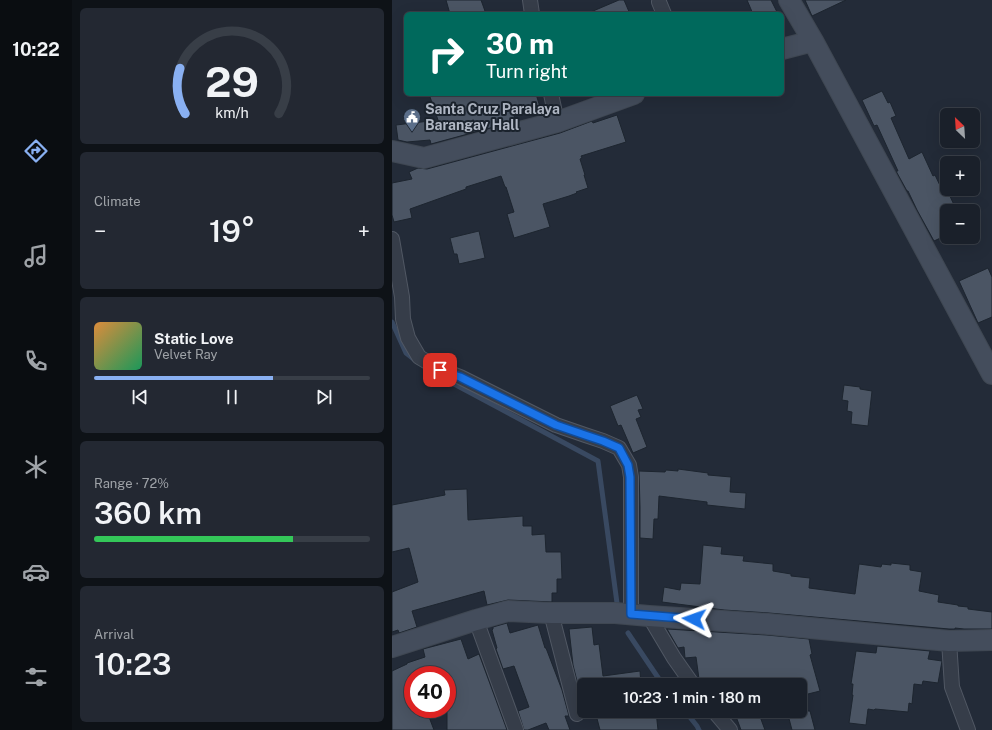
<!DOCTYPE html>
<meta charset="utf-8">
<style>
body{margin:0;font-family:"Public Sans",sans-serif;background:#232832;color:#f1f3f6;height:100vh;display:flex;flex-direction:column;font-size:15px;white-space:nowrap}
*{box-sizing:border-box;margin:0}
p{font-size:13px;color:#9fa3a8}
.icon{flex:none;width:22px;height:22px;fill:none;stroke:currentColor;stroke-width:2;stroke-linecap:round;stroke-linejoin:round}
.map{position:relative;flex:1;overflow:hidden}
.details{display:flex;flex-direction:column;gap:8px;padding:8px;background:#0e1217;width:320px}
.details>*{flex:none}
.top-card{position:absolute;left:12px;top:12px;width:380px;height:84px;border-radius:6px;box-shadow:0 4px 16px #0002,0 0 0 1px #383e47;background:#00695c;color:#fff;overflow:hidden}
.needle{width:26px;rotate:335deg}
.controls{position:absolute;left:548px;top:108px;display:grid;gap:8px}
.controls a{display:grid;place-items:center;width:40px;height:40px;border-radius:6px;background:#1a202a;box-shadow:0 4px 16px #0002,0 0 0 1px #383e47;font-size:20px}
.speed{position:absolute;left:12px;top:666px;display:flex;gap:8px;font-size:20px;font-weight:700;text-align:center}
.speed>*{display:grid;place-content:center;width:52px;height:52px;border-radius:50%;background:#1a202a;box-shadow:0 4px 16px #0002,0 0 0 1px #383e47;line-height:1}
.speed .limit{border:6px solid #d22;background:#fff;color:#111}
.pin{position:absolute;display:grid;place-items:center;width:34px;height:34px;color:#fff;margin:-17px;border-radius:8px;box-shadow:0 2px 6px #0006}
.me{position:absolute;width:44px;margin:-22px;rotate:274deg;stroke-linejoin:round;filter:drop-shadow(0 0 3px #0008)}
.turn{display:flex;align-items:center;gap:14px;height:84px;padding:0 16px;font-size:18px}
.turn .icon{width:52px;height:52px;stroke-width:2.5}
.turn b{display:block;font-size:28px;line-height:34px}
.big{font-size:30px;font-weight:600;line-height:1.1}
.details .card{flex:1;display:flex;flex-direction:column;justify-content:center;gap:6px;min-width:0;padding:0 14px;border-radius:6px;background:#232832}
.details .dial{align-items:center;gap:0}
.dial svg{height:104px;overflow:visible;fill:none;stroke:#383e47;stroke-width:7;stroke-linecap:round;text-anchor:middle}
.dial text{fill:#f1f3f6;stroke:none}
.song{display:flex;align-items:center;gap:12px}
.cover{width:48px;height:48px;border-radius:6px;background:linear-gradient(135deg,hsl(30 70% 55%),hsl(150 70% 35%))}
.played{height:4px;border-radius:2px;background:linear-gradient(90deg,#89b0f2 65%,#383e47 65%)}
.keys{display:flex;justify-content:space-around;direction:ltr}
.heat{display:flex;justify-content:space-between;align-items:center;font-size:22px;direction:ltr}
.charge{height:6px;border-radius:3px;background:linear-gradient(90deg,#34c759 72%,#383e47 0)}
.trip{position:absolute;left:185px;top:678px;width:230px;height:40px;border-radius:6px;background:#1a202a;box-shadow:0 4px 16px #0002,0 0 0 1px #383e47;font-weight:600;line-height:40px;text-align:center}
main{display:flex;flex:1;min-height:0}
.dock{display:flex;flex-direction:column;width:72px;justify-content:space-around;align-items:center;background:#0a0d11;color:#9fa3a8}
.dock .icon{width:28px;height:28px}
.dock .selected{color:#89b0f2}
.dock b{font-size:18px;color:#f1f3f6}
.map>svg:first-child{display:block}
</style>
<main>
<nav class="dock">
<b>10:22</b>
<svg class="icon selected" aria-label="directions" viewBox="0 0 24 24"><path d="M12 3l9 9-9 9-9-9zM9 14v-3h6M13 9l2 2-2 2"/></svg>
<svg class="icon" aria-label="music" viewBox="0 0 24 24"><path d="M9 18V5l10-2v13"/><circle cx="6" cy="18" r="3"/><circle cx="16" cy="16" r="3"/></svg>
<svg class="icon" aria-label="phone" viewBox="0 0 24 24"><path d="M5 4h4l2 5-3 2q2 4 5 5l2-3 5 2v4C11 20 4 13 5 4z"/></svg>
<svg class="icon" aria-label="climate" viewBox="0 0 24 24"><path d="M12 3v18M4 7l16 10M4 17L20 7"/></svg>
<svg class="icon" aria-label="car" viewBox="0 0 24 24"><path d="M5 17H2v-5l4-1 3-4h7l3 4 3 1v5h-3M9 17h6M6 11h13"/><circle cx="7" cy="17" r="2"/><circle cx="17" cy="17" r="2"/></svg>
<svg class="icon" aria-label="filters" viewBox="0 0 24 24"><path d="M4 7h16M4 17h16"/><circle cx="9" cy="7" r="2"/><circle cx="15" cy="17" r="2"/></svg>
</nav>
<section class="details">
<div class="card dial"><svg viewBox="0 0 100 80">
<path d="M14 69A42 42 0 1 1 86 69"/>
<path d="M14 69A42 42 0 0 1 10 34" stroke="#89b0f2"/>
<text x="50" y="56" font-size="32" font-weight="700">29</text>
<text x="50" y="72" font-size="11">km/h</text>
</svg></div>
<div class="card"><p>Climate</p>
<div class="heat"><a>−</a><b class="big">19°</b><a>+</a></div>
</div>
<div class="card">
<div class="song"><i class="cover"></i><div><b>Static Love</b><p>Velvet Ray</p></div></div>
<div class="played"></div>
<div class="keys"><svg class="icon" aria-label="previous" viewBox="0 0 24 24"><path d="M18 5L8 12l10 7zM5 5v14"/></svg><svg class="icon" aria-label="pause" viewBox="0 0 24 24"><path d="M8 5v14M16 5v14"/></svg><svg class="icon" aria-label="next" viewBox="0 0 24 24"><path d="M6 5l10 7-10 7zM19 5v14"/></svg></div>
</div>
<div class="card"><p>Range · 72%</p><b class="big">360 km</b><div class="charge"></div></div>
<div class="card"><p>Arrival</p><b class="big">10:23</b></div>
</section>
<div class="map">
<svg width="600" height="730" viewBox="0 0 600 730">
<rect width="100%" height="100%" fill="#232b38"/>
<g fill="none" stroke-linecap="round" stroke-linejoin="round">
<path stroke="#394961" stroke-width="5" d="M0,322L14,353L23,360
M49,377L206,461L225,603
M236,633L271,685
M293,711L305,726L307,730"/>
</g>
<path fill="#4b5564" stroke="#1d252f" d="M54,0H89L93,11L84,14H58Z
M227,0H232L238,14H194Z
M355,0H379L386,14H361Z
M413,0H454L420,16Z
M490,91L496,103L498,102L504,116L499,118L517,159L530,152L541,176L543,175L553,196L557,194L563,207L562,208L563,211H555V235L542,241L525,210L516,191H515L504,171H506L485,125L482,126L470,100Z
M37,94H144L148,107L122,116L124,121L39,144L38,140L15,142L6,140L4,125L46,120Z
M225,115L234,142L189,156L190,158L188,159L193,175H192L196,188L184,192L185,193L177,196L151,204L158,227L122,238L115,214L122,212L114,187H113L109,176L74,187V189L18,209L20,218L2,222L0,215V183L20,179L17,172L26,168L35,169L168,133L200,121L201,123Z
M87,231L93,258L67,264L65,254H62L58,238Z
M596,268L600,277V317L586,323L567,281Z
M452,385L468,387V389L480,391L476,426L459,424L460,412L455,411L456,401L450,400Z
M245,395L251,409L246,410L249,417L244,419L255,447L241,453L229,425L226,426L218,406Z
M286,469L316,473V475L339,477L338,492L354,493L353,509L315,505V502L267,496L266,519H262L261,539L248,538V507L247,471L273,472L274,470L286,471Z
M75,489L76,520L131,516V526H140V535L153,534L154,552H169L170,579H165V593H160V602L116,600L95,605L92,591L20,611L25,627L7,633L6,630L0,632V592L26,582L17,548L0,552V505L53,495L52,490Z
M311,545L330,547L329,554L352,556L351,561L381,564V571L399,574V576L418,578L417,588L463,594L467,564L489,567L490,564L499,565V563L518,565V570L530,572L527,591L547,595L546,602L566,605V606L576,607V609L600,612V629H572L563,628V629H557L377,613L332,610L270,602L272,587L288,590L289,583L308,584Z
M115,623L118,633L146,625L153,648H154L170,690L177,716H173L178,730H157L154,723L136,730H132L126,711L137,707L122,666L111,669L104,649L105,648L100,630L101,629V627Z
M200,627L202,645L207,644L211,676L248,671L249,685H186L181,665L177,629Z
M275,629L375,635L417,639L420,654L418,655L428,691L408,696V685H309L307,679L304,657L293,658L292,647L286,648Z
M69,639L76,659L87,654L115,730H55V675H21V709H34L42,730H0V671L15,664V663L33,657L31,649Z
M485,646L538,651L536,659L550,661L546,683L531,681L530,685L522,684L520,704L517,703L516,712L483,709L482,710L476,709L474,725L457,723L461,695H460L461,684H459L464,651L484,653Z
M203,711H264L266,730H208Z
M342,711H366L373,730H349Z
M395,711H418L423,730H400Z"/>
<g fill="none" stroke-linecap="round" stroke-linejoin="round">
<g stroke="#515864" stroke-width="16">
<path id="street" d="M138,0L140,14
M267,2L272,14
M159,94L165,122
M0,239L10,297L11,319L16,338L27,357L47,369L68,377L164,425L193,435L211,441L227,448L237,465L239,477V614
M159,613L185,714
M257,616L282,658L301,685
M84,620L124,730
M557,641L560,687L576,730
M322,711L338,730"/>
</g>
<g stroke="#3f4752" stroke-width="22">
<path id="secondary" d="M397,0L421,41L600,374
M390,49L421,41
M0,151L32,158L165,122L242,94
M0,647L84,620L116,611L159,613H223L257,616L376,624L557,641L600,640"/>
</g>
<use href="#street" stroke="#363d49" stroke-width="14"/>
<use href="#secondary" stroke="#444d5c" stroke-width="20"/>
</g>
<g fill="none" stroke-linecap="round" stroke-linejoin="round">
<g stroke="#114b97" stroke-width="10">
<path id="route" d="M48,370L68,377L164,425L193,435L211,441L227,448L236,465L238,477L239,614L302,619"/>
</g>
<use href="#route" stroke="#1a73e8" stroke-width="7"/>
</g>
<defs>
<g id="civic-pin" transform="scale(0.9)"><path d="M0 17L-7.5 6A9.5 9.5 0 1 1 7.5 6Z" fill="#5c6f8a" stroke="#1b232d"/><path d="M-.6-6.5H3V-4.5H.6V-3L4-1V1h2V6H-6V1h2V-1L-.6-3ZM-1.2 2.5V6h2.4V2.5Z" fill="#fff"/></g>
</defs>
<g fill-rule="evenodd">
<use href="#civic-pin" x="20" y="117"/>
</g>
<g text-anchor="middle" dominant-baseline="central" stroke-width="4" stroke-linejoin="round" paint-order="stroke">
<g font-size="14" font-weight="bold" fill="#b1b8c5" stroke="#1b232d" text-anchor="start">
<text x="33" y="109">Santa Cruz Paralaya<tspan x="33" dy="16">Barangay Hall</tspan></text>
</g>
</g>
</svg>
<div class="controls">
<a><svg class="needle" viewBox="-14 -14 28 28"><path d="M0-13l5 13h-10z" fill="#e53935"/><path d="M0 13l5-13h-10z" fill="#9fa3a8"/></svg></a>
<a>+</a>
<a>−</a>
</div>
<div class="speed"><div class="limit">40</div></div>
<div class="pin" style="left:48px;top:370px;background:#d93025"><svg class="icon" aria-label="arrive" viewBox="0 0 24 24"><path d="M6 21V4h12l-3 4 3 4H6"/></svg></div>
<svg class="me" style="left:302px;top:619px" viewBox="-20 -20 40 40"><path d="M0-17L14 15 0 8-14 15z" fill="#1a73e8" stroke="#fff" stroke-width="4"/></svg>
<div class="trip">10:23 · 1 min · 180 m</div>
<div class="top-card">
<div class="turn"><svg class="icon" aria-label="right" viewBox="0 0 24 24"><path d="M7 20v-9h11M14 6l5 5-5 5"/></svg><div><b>30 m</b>Turn right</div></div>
</div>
</div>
</main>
